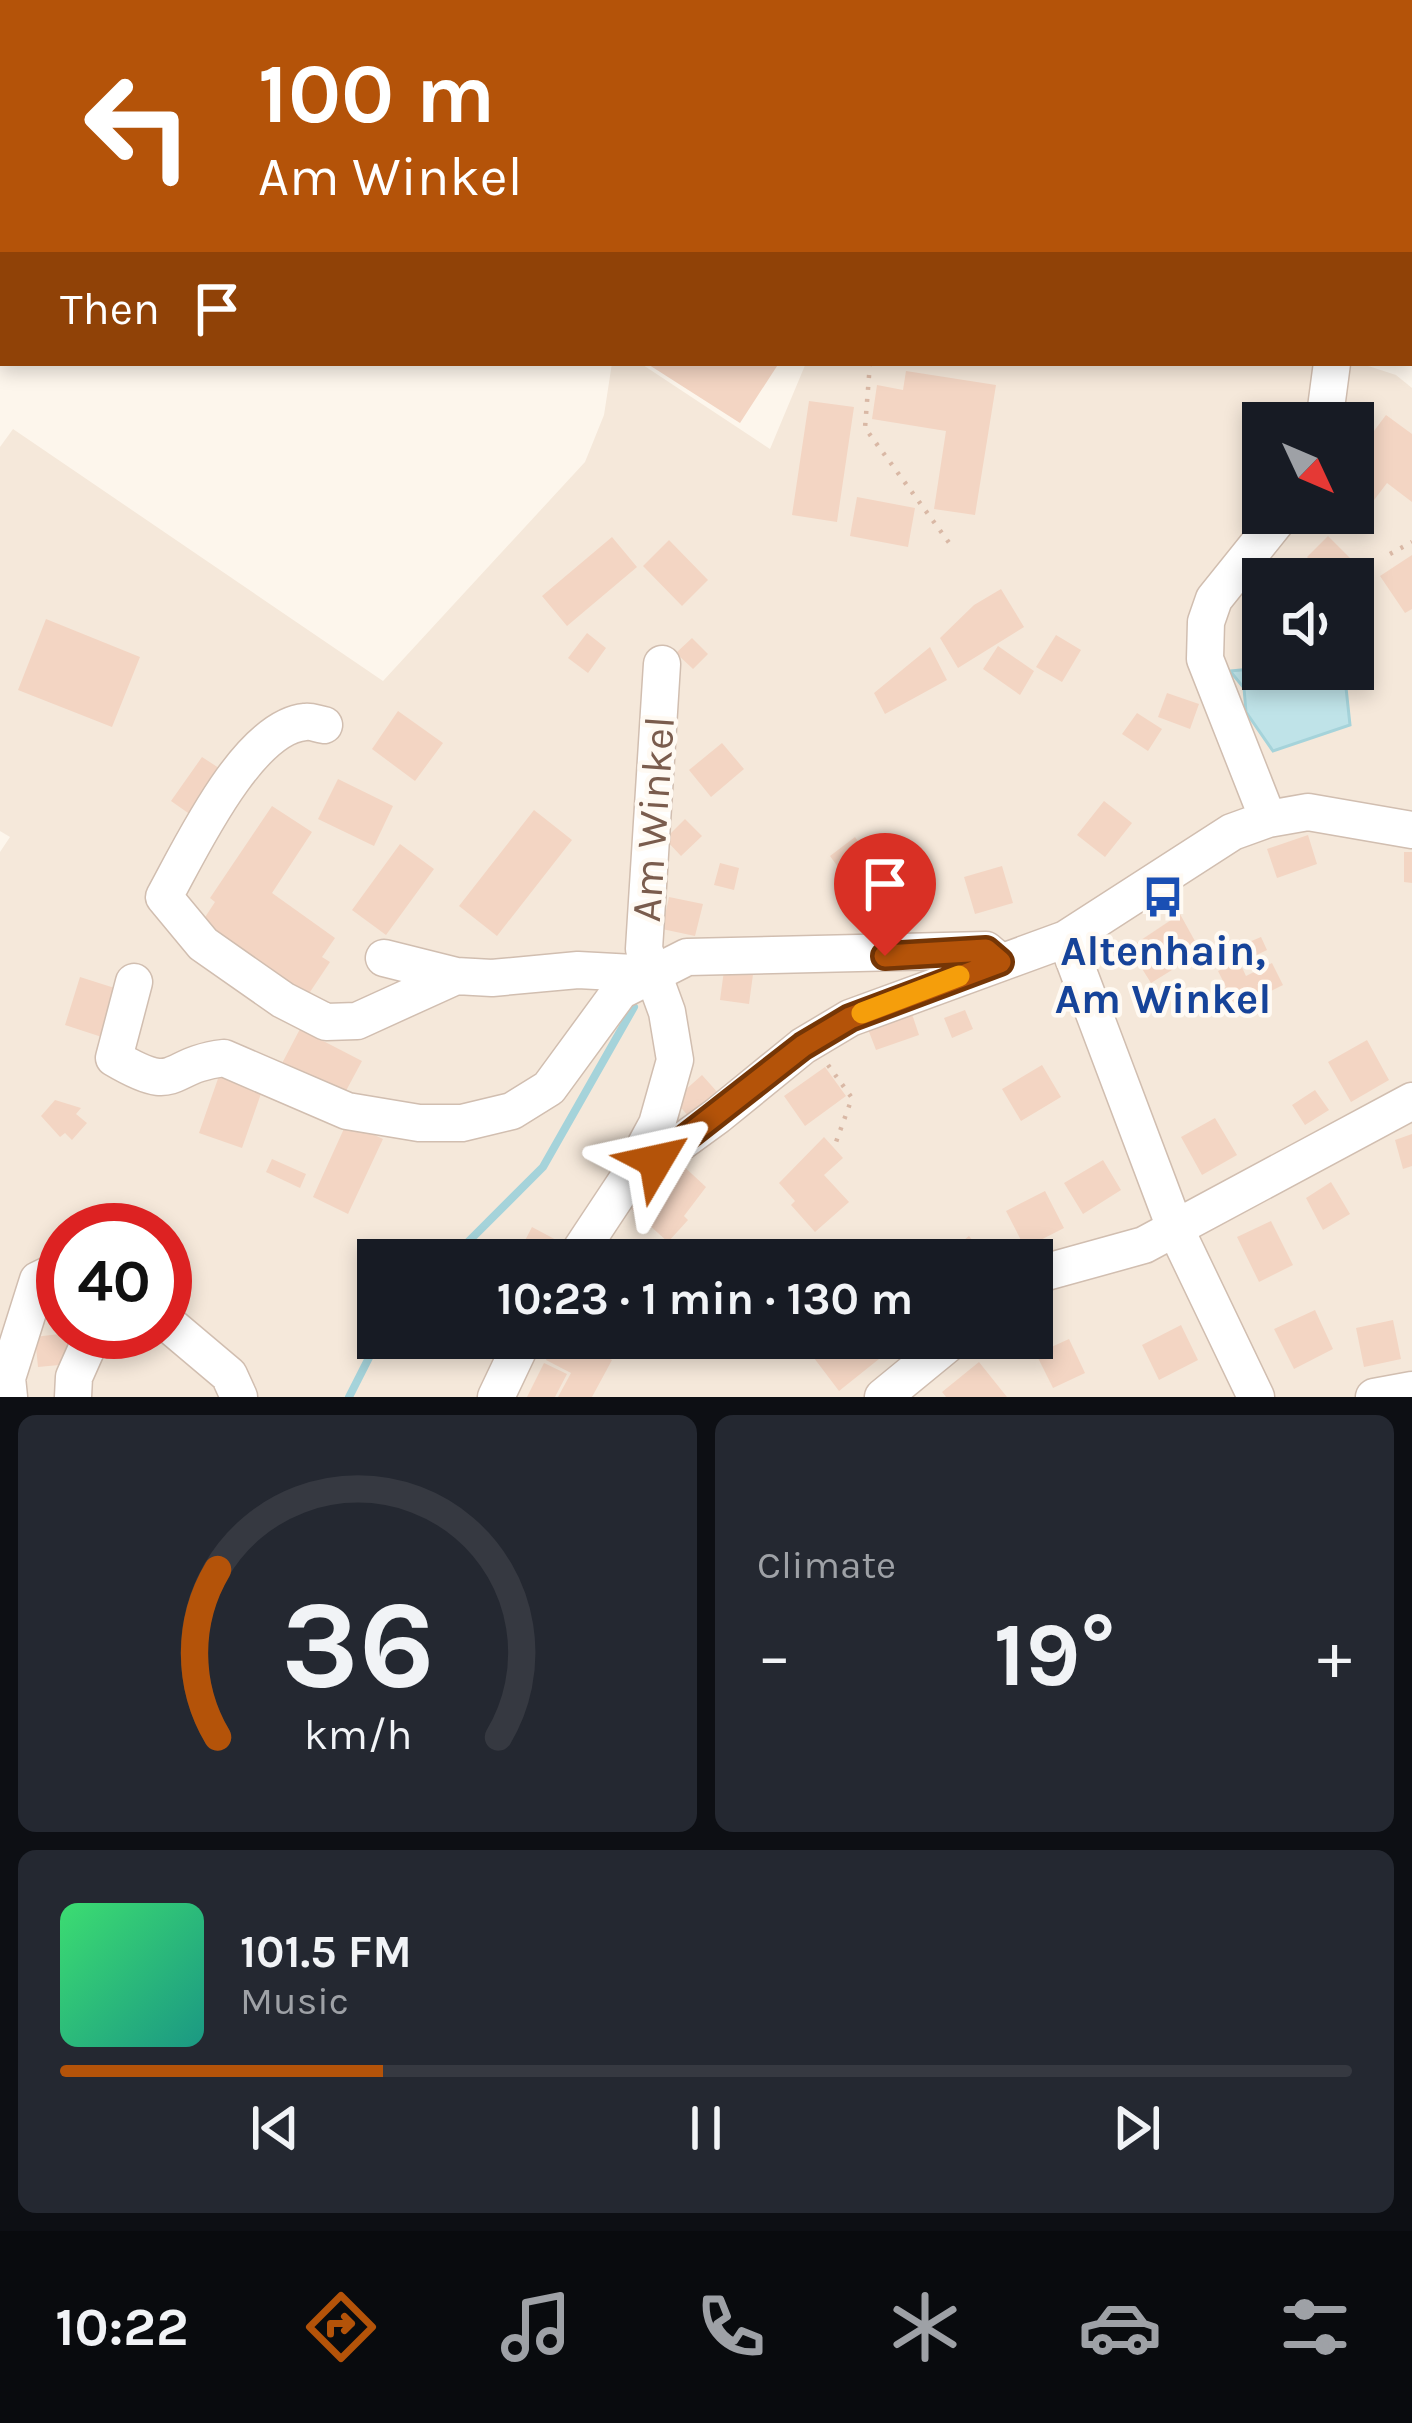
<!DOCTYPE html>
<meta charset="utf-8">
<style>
body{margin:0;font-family:Karla,sans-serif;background:#242831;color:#f1f3f6;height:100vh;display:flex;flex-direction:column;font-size:45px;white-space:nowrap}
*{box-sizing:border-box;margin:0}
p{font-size:39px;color:#9ea1a6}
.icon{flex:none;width:66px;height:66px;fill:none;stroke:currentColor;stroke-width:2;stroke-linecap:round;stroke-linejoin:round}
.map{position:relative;height:1397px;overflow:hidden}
.side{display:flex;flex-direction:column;gap:18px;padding:18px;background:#0d0f14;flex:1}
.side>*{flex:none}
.guide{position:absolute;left:0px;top:0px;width:1413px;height:366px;box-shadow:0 6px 18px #0003;background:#b45309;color:#fff;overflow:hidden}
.needle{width:78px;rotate:134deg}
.fabs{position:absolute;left:1242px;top:402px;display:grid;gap:24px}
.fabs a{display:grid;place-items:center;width:132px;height:132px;border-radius:0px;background:#171b24;box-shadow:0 6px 18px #0003;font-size:60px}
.speed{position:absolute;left:36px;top:1203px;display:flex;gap:24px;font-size:60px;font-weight:700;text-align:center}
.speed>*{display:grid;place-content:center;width:156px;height:156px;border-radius:50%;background:#171b24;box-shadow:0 6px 18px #0003;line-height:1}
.speed .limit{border:18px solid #d22;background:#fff;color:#111}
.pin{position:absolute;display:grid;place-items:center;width:102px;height:102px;color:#fff;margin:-123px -51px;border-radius:50% 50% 50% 0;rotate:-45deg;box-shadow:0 0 12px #0007}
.pin .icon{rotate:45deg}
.me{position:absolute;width:132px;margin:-66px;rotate:54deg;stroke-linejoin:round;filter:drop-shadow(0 0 9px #0008)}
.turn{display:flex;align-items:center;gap:42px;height:252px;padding:0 60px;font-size:54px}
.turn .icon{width:156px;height:156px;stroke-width:2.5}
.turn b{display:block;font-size:84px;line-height:102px}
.then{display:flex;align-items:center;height:114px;padding:0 60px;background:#0003;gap:24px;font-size:45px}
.big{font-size:90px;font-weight:700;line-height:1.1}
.side .widget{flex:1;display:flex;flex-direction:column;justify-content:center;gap:18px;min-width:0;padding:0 42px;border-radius:18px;background:#242831}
.side .dial{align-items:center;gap:0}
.dial svg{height:312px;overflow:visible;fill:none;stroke:#363941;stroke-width:7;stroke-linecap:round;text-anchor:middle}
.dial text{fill:#f1f3f6;stroke:none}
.song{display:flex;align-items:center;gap:36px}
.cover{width:144px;height:144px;border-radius:18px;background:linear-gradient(135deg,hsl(140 70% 55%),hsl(170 70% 35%))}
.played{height:12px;border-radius:6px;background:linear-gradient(90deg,#b45309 25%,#363941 25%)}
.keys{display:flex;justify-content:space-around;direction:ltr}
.heat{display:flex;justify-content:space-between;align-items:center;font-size:66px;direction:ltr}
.side .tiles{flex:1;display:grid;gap:18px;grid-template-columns:1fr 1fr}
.widget:last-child{grid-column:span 2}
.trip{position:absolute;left:357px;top:1239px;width:696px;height:120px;border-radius:0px;background:#171b24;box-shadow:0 6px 18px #0003;font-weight:700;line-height:120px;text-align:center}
.menu{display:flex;height:192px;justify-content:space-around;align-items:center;background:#090b0e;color:#9ea1a6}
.menu .icon{width:84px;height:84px}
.menu .current{color:#b45309}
.menu b{font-size:54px;color:#f1f3f6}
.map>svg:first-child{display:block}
</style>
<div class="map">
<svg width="1412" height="1397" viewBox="0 0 1412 1397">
<rect width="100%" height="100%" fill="#fdf6ec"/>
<path fill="#f5e8da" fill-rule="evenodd" d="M612,363H640L770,449L806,363H1359L1396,375L1412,388V1397H0V852L10,837L0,831V447L13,429L383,681L585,462L604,415ZM1263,423H1353V513H1263ZM1263,579H1353V669H1263ZM63,1230H165V1332H63ZM378,1260H1032V1338H378Z"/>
<path fill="#bfe3e8" stroke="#a5d3da" stroke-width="3" d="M1263,668L1344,669L1350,725L1273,751L1246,712L1244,688L1230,671Z"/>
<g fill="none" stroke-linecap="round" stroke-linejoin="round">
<path stroke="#a5d3da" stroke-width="8" d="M450,1260L543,1167L634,1007
M349,1397L379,1338"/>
</g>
<path fill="#f3d5c3" d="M646,363H779L740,423Z
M906,371L996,385L975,515L934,509L946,431L872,419L877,385L903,390Z
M809,401L854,407L837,522L792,515Z
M1386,415L1412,434V502L1387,483L1352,529L1330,513H1353V459Z
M857,497L915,508L908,547L850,536Z
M1328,536L1359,567L1346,579H1328L1307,557Z
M612,537L637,567L567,626L542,596Z
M669,540L708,580L682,606L643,566Z
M1412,555V609L1405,613L1380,576Z
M1001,589L1024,627L958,668L940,638L974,605Z
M46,619L140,657L112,727L18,690Z
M587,633L606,648L588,673L568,658Z
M1056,635L1081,650L1062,682L1036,667Z
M692,638L708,654L693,669L676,653Z
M998,646L1034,671L1020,695L983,669Z
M930,647L947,680L885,714L874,693Z
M1167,693L1199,704L1190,729L1158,717Z
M398,711L443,743L415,781L372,749Z
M1137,713L1162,729L1148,751L1122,734Z
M722,743L744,769L711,797L689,770Z
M202,757L222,770L191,815L171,801Z
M338,779L393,806L374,846L318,819Z
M1104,801L1132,823L1105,857L1077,835Z
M272,806L312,832L272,893L335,938L322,957L330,962L304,1001L198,928L215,902L210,898Z
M534,810L572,840L497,936L459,906Z
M685,819L702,836L681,856L665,839Z
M1308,835L1317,864L1277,878L1267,849Z
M855,837L866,853L841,871L830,856Z
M400,844L434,869L386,935L352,910Z
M876,852L896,879L871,898L850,871Z
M1404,852H1412V883L1404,882Z
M720,863L739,868L734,890L714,885Z
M1002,866L1013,903L975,914L964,877Z
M669,897L703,904L695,936L662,929Z
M1180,914L1201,952L1151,983L1129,948Z
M1261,937L1267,950L1248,959L1242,945Z
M1239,961L1246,976L1272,963L1283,985L1231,1011L1221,990L1226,987L1218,971Z
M725,963L754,967L749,1004L720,1000Z
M80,977L124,991L111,1040L65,1025Z
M910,1008L919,1035L876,1050L866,1024Z
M965,1010L973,1029L952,1038L944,1018Z
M300,1029L362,1061L340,1102L279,1069Z
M1367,1040L1389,1080L1351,1102L1328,1062Z
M1042,1065L1061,1097L1021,1121L1002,1089Z
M825,1067L846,1096L805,1126L784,1096Z
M221,1070L264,1085L242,1148L199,1133Z
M702,1075L719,1094L691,1119L674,1100Z
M1315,1090L1329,1110L1305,1125L1292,1105Z
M55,1100L81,1108L76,1114L87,1123L72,1140L65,1133L60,1137L41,1116Z
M1215,1118L1237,1155L1202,1175L1181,1137Z
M347,1122L383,1139L348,1214L313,1197Z
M1412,1134V1166L1403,1169L1395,1140Z
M824,1137L843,1158L824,1175L849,1202L815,1232L791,1205L795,1201L779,1183Z
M272,1159L306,1174L300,1188L266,1172Z
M1103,1160L1121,1190L1083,1214L1064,1183Z
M679,1162L706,1187L684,1216L688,1220L668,1242L628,1206L658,1175L664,1180Z
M1331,1182L1350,1214L1323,1230L1306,1198Z
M1045,1191L1064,1228L1025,1248L1006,1211Z
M1271,1221L1293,1265L1259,1282L1237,1237Z
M532,1227L560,1242L551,1260H515Z
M969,1236L988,1260H939Z
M1315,1310L1333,1349L1294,1369L1274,1329Z
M1393,1320L1401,1359L1364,1367L1356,1328Z
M1181,1325L1198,1360L1159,1380L1142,1345Z
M67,1333L70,1364L38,1367L35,1337Z
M558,1338H570L612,1360L592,1397H558L571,1373L546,1360Z
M831,1338H862L879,1359L839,1391L811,1354Z
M1069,1339L1085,1373L1053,1388L1036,1354Z
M979,1362L1007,1397H946L942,1392Z
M544,1363L567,1374L555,1397H527Z"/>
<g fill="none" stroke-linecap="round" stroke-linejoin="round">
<g stroke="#d1beb0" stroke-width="39">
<path id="minor" d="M1275,0V3
M1324,423L1332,363
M324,725C317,724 311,721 305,722C247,727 189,852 164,897L203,944L283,1000L326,1022L357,1021L456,976
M1268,819L1205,659L1206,622L1214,599L1283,513
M1066,939L1175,1228L1256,1397
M384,958L456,976L492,978L578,970L652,974
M134,982L114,1058C180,1097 164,1065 224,1058L347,1111L419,1123H462L512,1111L549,1088L620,991L687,957L986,950L1000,962
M630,1174L657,1124L675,1060L667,1012L644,949L662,664
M574,1260L625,1183L717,1116L803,1046L850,1018L1066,939L1232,832L1268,819L1308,812L1412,830
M1032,1276L1144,1245L1412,1101
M165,1321L229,1375L239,1397
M9,1397L7,1378L38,1280L63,1268
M73,1397L74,1377L94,1332
M496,1397L524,1338
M883,1397L955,1338
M1374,1397L1412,1390"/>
</g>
<path stroke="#d9b8a5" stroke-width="4.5" stroke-dasharray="3 9" stroke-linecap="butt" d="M583,0L707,3
M788,3L790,0
M870,363L865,428L950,544
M1390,554L1412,542
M828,1065L852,1098L836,1142"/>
<use href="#minor" stroke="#fff" stroke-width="36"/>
</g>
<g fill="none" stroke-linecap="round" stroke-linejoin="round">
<g stroke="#753606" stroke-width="30">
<path id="route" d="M656,1161L803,1046L850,1018L1000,962L986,950L885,956"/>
</g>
<use href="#route" stroke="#b45309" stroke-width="21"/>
<path stroke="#f59e0b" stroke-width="21" d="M862,1013L959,976"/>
</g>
<defs>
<g id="bus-bare" transform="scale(3.24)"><path d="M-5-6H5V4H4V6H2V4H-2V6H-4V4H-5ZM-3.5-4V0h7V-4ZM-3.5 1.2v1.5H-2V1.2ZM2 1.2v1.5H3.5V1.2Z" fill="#1a4fb4" stroke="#fffaf3" stroke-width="2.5" paint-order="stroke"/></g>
</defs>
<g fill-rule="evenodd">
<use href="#bus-bare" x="1163" y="897"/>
</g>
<g text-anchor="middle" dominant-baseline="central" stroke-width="9" stroke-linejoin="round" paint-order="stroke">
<g font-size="42" fill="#7a5c4d" stroke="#fffaf3">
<text transform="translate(653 819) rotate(-86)">Am Winkel</text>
</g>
<g font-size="42" font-weight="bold" fill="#164399" stroke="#fffaf3">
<text x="1163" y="951">Altenhain,<tspan x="1163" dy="48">Am Winkel</tspan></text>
</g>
</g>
</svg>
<div class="fabs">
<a><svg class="needle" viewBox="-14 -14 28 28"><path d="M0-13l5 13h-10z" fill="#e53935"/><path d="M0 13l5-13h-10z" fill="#9ea1a6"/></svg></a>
<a><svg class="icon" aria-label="sound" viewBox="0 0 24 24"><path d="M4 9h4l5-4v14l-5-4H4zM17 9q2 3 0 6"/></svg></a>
</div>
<div class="speed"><div class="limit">40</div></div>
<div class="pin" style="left:885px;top:956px;background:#d93025"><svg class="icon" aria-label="arrive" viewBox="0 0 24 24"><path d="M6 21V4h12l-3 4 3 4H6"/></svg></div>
<svg class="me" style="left:656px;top:1161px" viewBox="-20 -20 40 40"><path d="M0-17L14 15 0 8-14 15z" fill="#b45309" stroke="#fff" stroke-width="4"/></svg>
<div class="trip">10:23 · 1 min · 130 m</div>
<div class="guide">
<div class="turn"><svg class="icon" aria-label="left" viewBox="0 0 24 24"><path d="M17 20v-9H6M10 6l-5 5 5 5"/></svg><div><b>100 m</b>Am Winkel</div></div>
<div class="then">Then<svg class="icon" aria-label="arrive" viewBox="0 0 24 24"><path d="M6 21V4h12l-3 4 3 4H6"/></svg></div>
</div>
</div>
<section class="side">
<div class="tiles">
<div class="widget dial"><svg viewBox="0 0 100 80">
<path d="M14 69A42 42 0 1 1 86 69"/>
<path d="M14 69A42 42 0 0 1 14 26" stroke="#b45309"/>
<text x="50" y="56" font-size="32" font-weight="700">36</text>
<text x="50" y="72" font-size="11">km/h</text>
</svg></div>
<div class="widget"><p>Climate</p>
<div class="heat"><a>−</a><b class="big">19°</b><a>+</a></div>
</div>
<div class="widget">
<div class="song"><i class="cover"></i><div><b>101.5 FM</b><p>Music</p></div></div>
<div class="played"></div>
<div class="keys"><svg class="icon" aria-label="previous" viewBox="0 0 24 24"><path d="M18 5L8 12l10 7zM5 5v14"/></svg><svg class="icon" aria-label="pause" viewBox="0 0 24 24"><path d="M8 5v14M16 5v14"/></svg><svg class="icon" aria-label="next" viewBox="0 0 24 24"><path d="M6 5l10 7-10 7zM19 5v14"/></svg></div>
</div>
</div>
</section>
<nav class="menu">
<b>10:22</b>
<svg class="icon current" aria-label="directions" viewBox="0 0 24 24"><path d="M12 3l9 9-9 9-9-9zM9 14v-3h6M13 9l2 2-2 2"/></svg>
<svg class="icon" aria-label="music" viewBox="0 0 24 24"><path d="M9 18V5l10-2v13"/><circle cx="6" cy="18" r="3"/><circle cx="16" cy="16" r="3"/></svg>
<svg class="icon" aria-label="phone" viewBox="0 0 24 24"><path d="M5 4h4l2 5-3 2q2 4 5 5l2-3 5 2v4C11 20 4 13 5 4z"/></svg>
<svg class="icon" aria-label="climate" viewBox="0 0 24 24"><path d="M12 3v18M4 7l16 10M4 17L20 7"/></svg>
<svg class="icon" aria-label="car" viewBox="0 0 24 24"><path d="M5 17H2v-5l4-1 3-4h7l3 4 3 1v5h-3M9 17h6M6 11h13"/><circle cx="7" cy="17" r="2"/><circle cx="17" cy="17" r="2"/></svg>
<svg class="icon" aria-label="filters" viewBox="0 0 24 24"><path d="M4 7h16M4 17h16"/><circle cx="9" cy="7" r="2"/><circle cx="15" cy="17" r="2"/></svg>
</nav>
